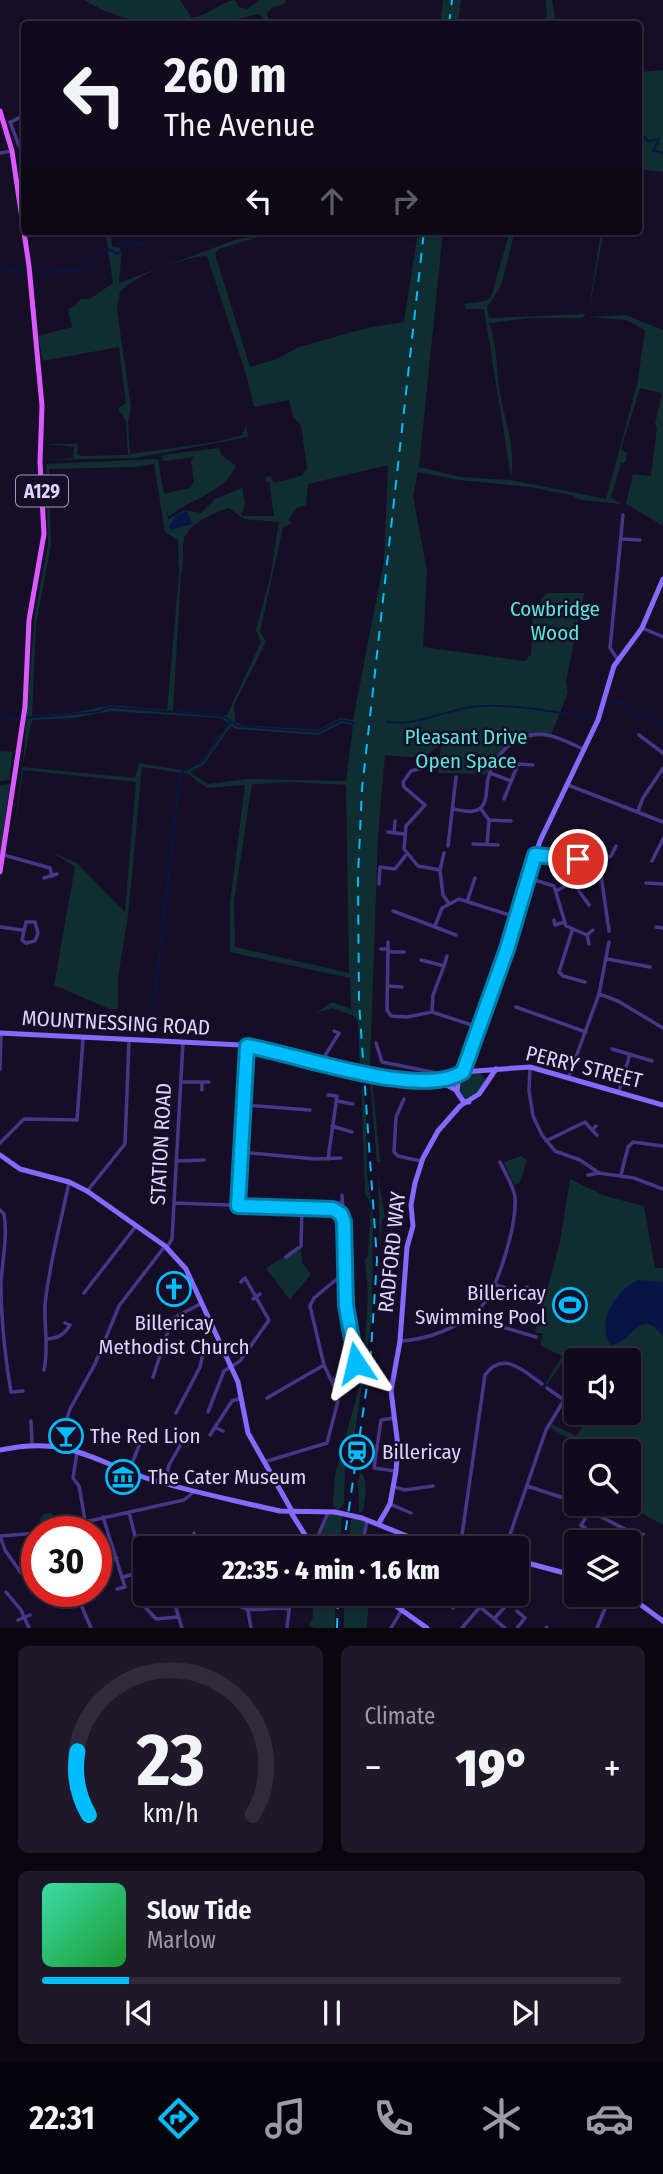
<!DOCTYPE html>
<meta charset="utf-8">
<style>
body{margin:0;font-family:"Fira Sans Condensed",sans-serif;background:#1e1829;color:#f1f3f6;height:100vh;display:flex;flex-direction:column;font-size:26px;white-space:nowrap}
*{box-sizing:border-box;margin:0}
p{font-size:23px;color:#9c9aa3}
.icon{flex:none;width:38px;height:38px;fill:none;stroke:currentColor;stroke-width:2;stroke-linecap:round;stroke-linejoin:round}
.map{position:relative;height:1628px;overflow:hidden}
.side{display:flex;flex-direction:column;gap:18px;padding:18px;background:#09060f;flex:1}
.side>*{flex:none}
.banner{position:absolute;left:21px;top:21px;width:621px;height:214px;border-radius:7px;box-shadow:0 2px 5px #0004,0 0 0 2px #302b3b;background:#100a1c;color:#f1f3f6;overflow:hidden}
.fabs{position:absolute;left:564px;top:1348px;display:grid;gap:14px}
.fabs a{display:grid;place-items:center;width:77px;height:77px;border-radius:7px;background:#100a1c;box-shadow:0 2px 5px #0004,0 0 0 2px #302b3b;font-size:35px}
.speed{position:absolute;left:21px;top:1516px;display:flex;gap:14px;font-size:35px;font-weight:700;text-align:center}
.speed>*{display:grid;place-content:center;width:91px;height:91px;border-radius:50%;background:#100a1c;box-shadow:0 2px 5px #0004,0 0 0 2px #302b3b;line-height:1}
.speed .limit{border:10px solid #d22;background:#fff;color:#111}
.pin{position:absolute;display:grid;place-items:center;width:60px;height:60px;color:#fff;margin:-30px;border:4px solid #fff;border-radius:50%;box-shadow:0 2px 7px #0007}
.me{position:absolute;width:77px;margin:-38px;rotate:350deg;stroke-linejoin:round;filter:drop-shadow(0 0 5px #0008)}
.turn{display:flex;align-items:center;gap:24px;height:147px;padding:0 28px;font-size:32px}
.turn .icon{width:91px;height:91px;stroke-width:2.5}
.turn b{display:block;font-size:49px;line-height:60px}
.lanes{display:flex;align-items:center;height:66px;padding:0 28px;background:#0003;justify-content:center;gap:35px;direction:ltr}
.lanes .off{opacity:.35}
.big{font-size:52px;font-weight:800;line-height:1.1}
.side .widget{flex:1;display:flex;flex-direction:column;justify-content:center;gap:10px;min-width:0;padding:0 24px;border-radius:10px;background:#1e1829}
.side .dial{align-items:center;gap:0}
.dial svg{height:182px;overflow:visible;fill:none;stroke:#302b3b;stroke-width:7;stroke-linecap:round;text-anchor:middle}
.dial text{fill:#f1f3f6;stroke:none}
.song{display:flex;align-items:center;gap:21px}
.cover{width:84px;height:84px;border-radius:10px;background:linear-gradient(135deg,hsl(160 70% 55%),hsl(130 70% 35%))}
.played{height:7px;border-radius:4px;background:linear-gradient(90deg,#00bdfe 15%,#302b3b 15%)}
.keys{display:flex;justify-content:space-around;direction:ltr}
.heat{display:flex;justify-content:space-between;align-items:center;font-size:38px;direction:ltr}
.side .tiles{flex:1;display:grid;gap:18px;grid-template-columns:1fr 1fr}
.widget:last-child{grid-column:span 2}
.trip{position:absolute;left:133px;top:1536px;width:396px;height:70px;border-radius:7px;background:#100a1c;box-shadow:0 2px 5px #0004,0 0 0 2px #302b3b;font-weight:800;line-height:70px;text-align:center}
.menu{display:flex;height:112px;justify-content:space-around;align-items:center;background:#06040b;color:#9c9aa3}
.menu .icon{width:49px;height:49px}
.menu .active{color:#00bdfe}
.menu b{font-size:32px;color:#f1f3f6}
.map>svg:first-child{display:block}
</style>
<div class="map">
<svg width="663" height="1628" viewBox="0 0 663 1628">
<rect width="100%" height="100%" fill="#160e26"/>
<path fill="#102d31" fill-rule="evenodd" d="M84,0H180L192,18C210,15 224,0 235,0L239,7L248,9L259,0H286L284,4L271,8L267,13L269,24L259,14C200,29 138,33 84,0Z
M443,0H461L458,24H440Z
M546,0H552L556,24H547Z
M639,69L641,72L663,70V172L639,169Z
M105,231H111L112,247L122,248L119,283L235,240L279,231L219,249L215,254L250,367L277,359L299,347L367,328L404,322L418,231H443L419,467L461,477L511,480L606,499L637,385L645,330L626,320L589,317L625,315L663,330V520L662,525L626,504L633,474L651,476L657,428L655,424L662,393L640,388L621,449L627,453L626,462L621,463L611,498L622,504L581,500L571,495L529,487L459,480L418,472L413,496L427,571L423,647L525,661L531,654L533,612L546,593H584L566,682L568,693L551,735L519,739L499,754L487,774L438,773L441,745L422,758L385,755L378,836L370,1067H360L358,1022L354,1016L333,1008L316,1013L332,1002L351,1009L350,978L230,952V903L245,785L207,788L188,774L142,767L128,916L118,977V1009L112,1010L54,985L75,867L52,852L77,863L125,912L136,782L23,770L14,834L22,767L135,778L139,763L186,771L201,761L228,723L222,718L110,711L75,718L32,720L23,764L35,613L48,544L46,464L158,459L164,494L190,488L194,481L191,461L194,457L163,461L162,455L219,448L221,455L236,466C223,495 191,497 169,517L167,511L168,519L185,510L201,513L215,499L242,488L245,504L241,516H274L269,481L266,482L265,477L270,476L274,483L301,476L307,469L301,425L293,417L289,400L254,407L247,377L207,256C181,258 140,273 120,291L117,310L131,407L128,421L130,454L216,442L242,435L246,425L248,437L135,458L46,460L73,458L74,447L46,444H78L77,454L81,456L128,455L126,421L118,409L126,403L119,347L43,361L38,336L72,327L68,309L75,306L80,299H90L113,283ZM154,464L165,532L178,540L179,574L167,710L111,705L72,713L32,716L36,624L51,546L49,469L135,467ZM388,465L384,560L353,720L341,718L317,730L242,725L235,722L234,705L266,642L260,632L283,527L291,524L289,519L297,508L306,505L308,484ZM229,508L244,519L279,522L270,578L256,630L261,642L227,715L173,711L181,574C184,562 183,556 183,546C182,526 213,513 229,508ZM342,723L353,725L346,781L248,779L208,784L190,772L203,765L231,726L236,729L318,735ZM292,782L346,785L349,973L235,947L234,901L252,784Z
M510,231H515L501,286L487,307L489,318L586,314L582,318H532L489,323C498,346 496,370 500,394C505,420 516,450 511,477L484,309H467L464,304L486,301L491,297Z
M601,231H604L588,315Z
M0,751L13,752L9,780L0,781Z
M10,784L0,857V785Z
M479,1072L487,1081L478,1093L465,1100L459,1093V1075Z
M361,1077L366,1111L367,1173L373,1220L372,1316L355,1433L345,1463L344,1504L338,1510L333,1505L335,1475L360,1384L357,1363L364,1360L368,1295L365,1260L368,1255L371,1205L365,1194Z
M374,1078L373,1088L380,1162H377L370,1083Z
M521,1156L527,1160L520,1183L514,1185L504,1162Z
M378,1177L385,1217L382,1220L380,1248Z
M570,1179L605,1196L644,1206L655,1268H663V1525L623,1503H628V1451H580L574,1441L550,1428L552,1424L576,1436L593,1412H628V1360H580L569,1352L547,1385L546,1383L562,1356L540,1345L543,1333H535L560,1242Z
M301,1246L302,1263L311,1274L290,1300L266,1268Z
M361,1472C369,1482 365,1498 363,1511L359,1513L358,1480Z
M331,1512L342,1516L340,1549H317V1541Z
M40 1521a8 8 0 1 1 16 0a8 8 0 1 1-16 0Z
M355,1517L367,1522L365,1549H347L351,1520Z
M313,1594H335V1628H314L309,1625L313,1617Z
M344,1594H369L367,1628H344Z"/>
<path fill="#071446" d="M187,511L192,524L170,530L169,526L176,516Z
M639,1280L663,1282V1336C639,1305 632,1344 611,1345C595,1323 616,1289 639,1280Z"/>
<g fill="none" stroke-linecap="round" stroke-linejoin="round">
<path stroke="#071446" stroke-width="2" d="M639,132L648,141L659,139L653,151L663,153
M0,270L26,272
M32,272L77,271L96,253L108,249L118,254L127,241L141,244L164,231
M606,704L621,703L663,726
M0,720L96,712L110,707L223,716L238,726L317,732L342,720L354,723
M387,722C419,727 449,707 482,706C520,704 557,714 595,717
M153,1012L180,775L184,770L202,762L230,722"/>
<path stroke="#463688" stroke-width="3.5" d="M10,122L19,146L24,148
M11,122L24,115
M0,153L12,151
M621,539L640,540
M642,628L663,637
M618,660L610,648L623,515
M639,735L663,753
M425,767L411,771L403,782L404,787L425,805L406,826L404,849L418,866L440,870L443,895L448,902
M490,773L511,781
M568,785L663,822
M504,799L518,764L533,765
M453,809C460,810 472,814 479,809C488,804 486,788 488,779C495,752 519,730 547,735C559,737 572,744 583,749
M481,809L489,820L487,845
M638,811L643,798L663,768
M489,820L511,821
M388,832L404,834
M394,833L395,821
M473,844L498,845
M448,846L456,777
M4,855L50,868L52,876
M535,855L599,861L609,931
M599,861L611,856L616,846
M652,861L663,839
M440,870L444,853
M44,878L57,874
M528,878L554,886L566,926L587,935
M646,883L663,884
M379,884L380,867L395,869L406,855
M574,884L589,905
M558,890L569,884H582
M468,899L475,878
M393,911L456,935
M554,920L555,925L564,922
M26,922H35L38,933L35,941L26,943L22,940Z
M435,926L442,908L459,899L516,917
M0,927L22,930
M656,927L663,928
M572,931L559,972L563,976L585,982
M388,942V949
M589,944L587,935L593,930
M381,949H388L387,1010L391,1016L407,1017L432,1012L478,1027
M507,949L514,951L521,927L514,925
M388,952H404
M607,959L650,967
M421,960L444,966L433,995L432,1012
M444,966L447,956
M388,986L402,987
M599,994L618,1001L663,1028
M516,1007L586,1032
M376,1043L382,1062L437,1073H455
M612,1049L652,1061
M321,1062L339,1033L334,1031
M530,1067L529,1091L533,1116L542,1135L555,1151L580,1160L599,1173L634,1178L663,1189
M0,1069L1,1033
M569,1076L599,994L609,942
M181,1082H209
M202,1082V1090
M619,1091L630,1054
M404,1099L396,1117L394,1152L398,1156L421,1161
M337,1101L353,1104
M243,1105L310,1110
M332,1126L352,1132
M592,1130L597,1135
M546,1141L585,1122L592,1130L596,1126
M0,1143L24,1119L77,1120L83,1039
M241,1152L315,1159L341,1158
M328,1159L337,1096L328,1095
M176,1161L204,1160
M588,1175L599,1173
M621,1175L628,1147L633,1142L663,1146
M88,1190L125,1144L129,1041
M342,1195L343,1210
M174,1203L333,1209
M238,1206L247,1046
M0,1210L4,1214C8,1237 2,1260 1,1284C1,1321 5,1356 11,1392L23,1391
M167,1247L172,1239L183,1042
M286,1257L301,1246L302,1208
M493,1284L531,1296
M84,1293L136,1226
M525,1294L527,1287
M253,1299L260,1294
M474,1313L496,1325L536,1337
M47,1339C58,1338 64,1335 70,1325L65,1323
M400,1341C426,1340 459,1328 479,1309C498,1291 517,1224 515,1197C513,1185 505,1173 500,1162
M44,1370C49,1348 44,1327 45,1305C49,1264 61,1223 69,1182
M153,1377L172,1319L202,1303
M333,1380L352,1371L356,1363L347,1305L344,1222L341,1214L333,1209L342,1201
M337,1393L324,1365L310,1306L314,1298L344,1273
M267,1398L324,1365
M564,1400L575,1390L572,1387
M208,1412L224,1371L240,1361L269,1320L245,1278L241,1282
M176,1413L200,1367L203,1354L220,1345
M393,1418L381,1420L374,1468L395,1471
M31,1421L32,1444
M216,1428L223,1431
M210,1435L232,1401L241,1398
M59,1446L70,1409L95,1364L119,1306L165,1246
M77,1452L73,1478L79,1486L85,1520
M264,1462L327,1443L338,1401
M129,1471L144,1433
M165,1483L169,1465L181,1444
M527,1486L576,1502
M394,1487L405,1490L433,1486
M578,1503L590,1511L581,1525L585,1528
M390,1504L411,1513
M590,1511L640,1537L643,1534
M129,1512L136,1540
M103,1517L125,1587L117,1589
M44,1531L184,1500L195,1491
M0,1536L5,1550L21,1573
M1,1536L37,1533
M366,1545L363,1541L367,1521
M313,1547L328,1513
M193,1549L194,1533
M460,1549L485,1375C503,1350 524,1371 542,1384
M505,1549L546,1430L564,1400L547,1388
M103,1561L117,1558
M123,1577L145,1571
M75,1591L91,1628
M6,1592L21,1610L29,1628
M179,1594L176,1608L182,1628
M230,1594C241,1620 266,1605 289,1609
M410,1595V1594
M49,1602L76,1594
M145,1607L156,1619L178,1617
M480,1607L505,1628
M453,1608L448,1603L455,1594
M248,1611L251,1628
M517,1611L525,1618L517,1628
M494,1619L508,1603
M18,1620L30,1615
M287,1628L291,1594
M391,1628L408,1600L397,1594
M462,1628L491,1594
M546,1628L547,1627
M597,1628L611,1594"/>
<path stroke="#856aff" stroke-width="5" d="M0,1033L241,1045L284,1052L361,1073
M462,1072L507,949L540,841L598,720L614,666L642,628L663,579
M371,1074L437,1080L456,1090
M459,1074L457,1092L463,1101L469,1102
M437,1080L462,1072L530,1067L663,1105
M0,1155L20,1169L69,1182L87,1191L165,1246L186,1269L238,1382L248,1433L292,1511
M0,1450C66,1436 87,1458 146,1478C184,1490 224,1498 262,1507L280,1511L335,1512
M290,1511L314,1549
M362,1518L439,1549
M379,1523L390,1504L396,1471L398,1446L391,1391L400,1341L407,1247L413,1226L411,1205L415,1183L423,1158L438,1131L460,1106L479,1094L496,1069
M516,1560L576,1576
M379,1594L427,1628
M626,1594L663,1621"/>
<path stroke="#db5aff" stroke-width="5" d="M0,111L12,151L29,266L42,406L40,462L44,534L29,620L25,707L0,872"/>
<path stroke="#00bdfe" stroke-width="2" stroke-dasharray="10 9" stroke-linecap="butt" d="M449,24L452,0
M343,1549L370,1365L377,1260L359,1002L358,876L362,789L424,231
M337,1628L338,1594"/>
<path stroke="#856aff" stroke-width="5" d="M361,1073L371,1074
M335,1512L362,1518"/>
</g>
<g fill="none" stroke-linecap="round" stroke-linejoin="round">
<g stroke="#007ba5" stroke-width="18">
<path id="route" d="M356,1363L346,1305L344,1222L341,1214L333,1209L238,1206L247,1046C297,1054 420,1100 463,1072L507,949L535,855L578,859"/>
</g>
<use href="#route" stroke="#00bdfe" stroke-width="12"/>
</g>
<defs>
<g id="church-ring" transform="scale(1.75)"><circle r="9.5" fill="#160e26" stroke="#00bdfe" stroke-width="1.5"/><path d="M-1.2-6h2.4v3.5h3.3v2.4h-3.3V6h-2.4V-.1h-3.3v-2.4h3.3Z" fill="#00bdfe"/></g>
<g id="stadium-ring" transform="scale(1.75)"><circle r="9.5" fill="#160e26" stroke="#00bdfe" stroke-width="1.5"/><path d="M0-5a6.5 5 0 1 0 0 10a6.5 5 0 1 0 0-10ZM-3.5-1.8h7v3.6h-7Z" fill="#00bdfe"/></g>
<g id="bar-ring" transform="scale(1.75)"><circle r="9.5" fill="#160e26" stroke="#00bdfe" stroke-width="1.5"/><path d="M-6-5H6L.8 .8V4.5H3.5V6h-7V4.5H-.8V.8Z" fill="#00bdfe"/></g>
<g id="station-ring" transform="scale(1.75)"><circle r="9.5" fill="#160e26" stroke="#00bdfe" stroke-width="1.5"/><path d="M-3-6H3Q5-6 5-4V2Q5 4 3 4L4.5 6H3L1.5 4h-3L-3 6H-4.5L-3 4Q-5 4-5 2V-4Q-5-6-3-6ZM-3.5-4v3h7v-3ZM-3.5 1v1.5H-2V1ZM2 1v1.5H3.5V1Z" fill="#00bdfe"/></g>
<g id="museum-ring" transform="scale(1.75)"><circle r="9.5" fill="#160e26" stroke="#00bdfe" stroke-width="1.5"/><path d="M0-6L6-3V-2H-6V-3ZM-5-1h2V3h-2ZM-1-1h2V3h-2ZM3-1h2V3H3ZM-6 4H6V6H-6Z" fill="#00bdfe"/></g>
</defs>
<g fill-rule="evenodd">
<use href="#church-ring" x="174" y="1289"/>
<use href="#stadium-ring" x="570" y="1305"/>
<use href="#bar-ring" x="66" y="1436"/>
<use href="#station-ring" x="357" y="1452"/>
<use href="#museum-ring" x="123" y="1477"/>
</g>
<g text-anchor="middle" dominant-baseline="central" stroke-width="5" stroke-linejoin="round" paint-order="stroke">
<rect fill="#160e26" stroke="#a398be" stroke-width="2" x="16" y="475.5" width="52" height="31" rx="5"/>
<g font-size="19" font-weight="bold" fill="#dfd3ff">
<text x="42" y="491">A129</text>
</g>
<g font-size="21" fill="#58e6d9" stroke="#160e26">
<text x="555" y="609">Cowbridge<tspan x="555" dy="24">Wood</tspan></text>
<text x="466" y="737">Pleasant Drive<tspan x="466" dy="24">Open Space</tspan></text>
</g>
<g font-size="21" fill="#dfd3ff" stroke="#160e26">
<text transform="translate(116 1023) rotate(3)">MOUNTNESSING ROAD</text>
<text transform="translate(584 1067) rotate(14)">PERRY STREET</text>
<text transform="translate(161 1144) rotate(-87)">STATION ROAD</text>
<text transform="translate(392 1252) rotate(-84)">RADFORD WAY</text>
</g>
<g font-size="21" fill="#dfd3ff" stroke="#160e26" text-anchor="start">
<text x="546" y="1293" text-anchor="end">Billericay<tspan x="546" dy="24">Swimming Pool</tspan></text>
<text x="174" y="1323" text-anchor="middle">Billericay<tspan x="174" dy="24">Methodist Church</tspan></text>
<text x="90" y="1436">The Red Lion</text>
<text x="382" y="1452">Billericay</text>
<text x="148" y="1477">The Cater Museum</text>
</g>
</g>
</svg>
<div class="fabs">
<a><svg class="icon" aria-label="sound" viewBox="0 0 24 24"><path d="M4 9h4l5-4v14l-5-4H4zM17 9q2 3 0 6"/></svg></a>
<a><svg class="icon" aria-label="search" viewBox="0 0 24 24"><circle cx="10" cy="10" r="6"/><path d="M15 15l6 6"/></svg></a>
<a><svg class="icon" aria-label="layers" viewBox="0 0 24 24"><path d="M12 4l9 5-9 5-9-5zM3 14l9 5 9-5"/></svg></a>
</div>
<div class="speed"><div class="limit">30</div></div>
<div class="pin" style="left:578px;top:859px;background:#d93025"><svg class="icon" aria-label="arrive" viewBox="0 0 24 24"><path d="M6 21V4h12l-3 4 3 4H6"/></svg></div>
<svg class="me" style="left:356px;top:1363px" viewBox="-20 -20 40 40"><path d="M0-17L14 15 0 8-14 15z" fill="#00bdfe" stroke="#fff" stroke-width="4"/></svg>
<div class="trip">22:35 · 4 min · 1.6 km</div>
<div class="banner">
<div class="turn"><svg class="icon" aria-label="left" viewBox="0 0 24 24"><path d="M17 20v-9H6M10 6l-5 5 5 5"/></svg><div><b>260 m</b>The Avenue</div></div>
<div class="lanes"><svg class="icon" aria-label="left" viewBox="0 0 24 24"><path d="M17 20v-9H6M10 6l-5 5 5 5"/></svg><svg class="icon off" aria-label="ahead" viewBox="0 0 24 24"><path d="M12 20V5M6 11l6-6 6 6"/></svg><svg class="icon off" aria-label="right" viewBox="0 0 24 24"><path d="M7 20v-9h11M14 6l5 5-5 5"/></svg></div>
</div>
</div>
<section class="side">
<div class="tiles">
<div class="widget dial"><svg viewBox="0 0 100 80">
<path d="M14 69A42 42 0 1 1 86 69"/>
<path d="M14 69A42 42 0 0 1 9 41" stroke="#00bdfe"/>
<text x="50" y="56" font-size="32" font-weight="700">23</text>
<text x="50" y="72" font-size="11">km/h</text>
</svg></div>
<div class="widget"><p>Climate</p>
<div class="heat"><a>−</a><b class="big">19°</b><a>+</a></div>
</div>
<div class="widget">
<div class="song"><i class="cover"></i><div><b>Slow Tide</b><p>Marlow</p></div></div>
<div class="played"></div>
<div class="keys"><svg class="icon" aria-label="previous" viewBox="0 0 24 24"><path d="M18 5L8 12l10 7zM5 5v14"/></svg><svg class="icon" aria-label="pause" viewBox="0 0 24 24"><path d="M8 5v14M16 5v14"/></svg><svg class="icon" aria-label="next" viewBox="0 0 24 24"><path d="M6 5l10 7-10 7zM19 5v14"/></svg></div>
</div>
</div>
</section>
<nav class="menu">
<b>22:31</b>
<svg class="icon active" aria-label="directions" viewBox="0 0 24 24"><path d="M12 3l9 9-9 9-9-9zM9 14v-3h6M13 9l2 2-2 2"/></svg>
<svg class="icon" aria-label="music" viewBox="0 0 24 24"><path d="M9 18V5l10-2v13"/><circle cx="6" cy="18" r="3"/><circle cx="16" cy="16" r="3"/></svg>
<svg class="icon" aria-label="phone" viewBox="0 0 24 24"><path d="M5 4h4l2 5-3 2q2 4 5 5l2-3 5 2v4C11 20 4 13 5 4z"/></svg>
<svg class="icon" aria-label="climate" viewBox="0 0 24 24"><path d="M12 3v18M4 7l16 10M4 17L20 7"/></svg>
<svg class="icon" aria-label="car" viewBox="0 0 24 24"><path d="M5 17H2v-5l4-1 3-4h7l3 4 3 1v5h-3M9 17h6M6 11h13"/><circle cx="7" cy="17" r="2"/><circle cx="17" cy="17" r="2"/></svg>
</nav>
